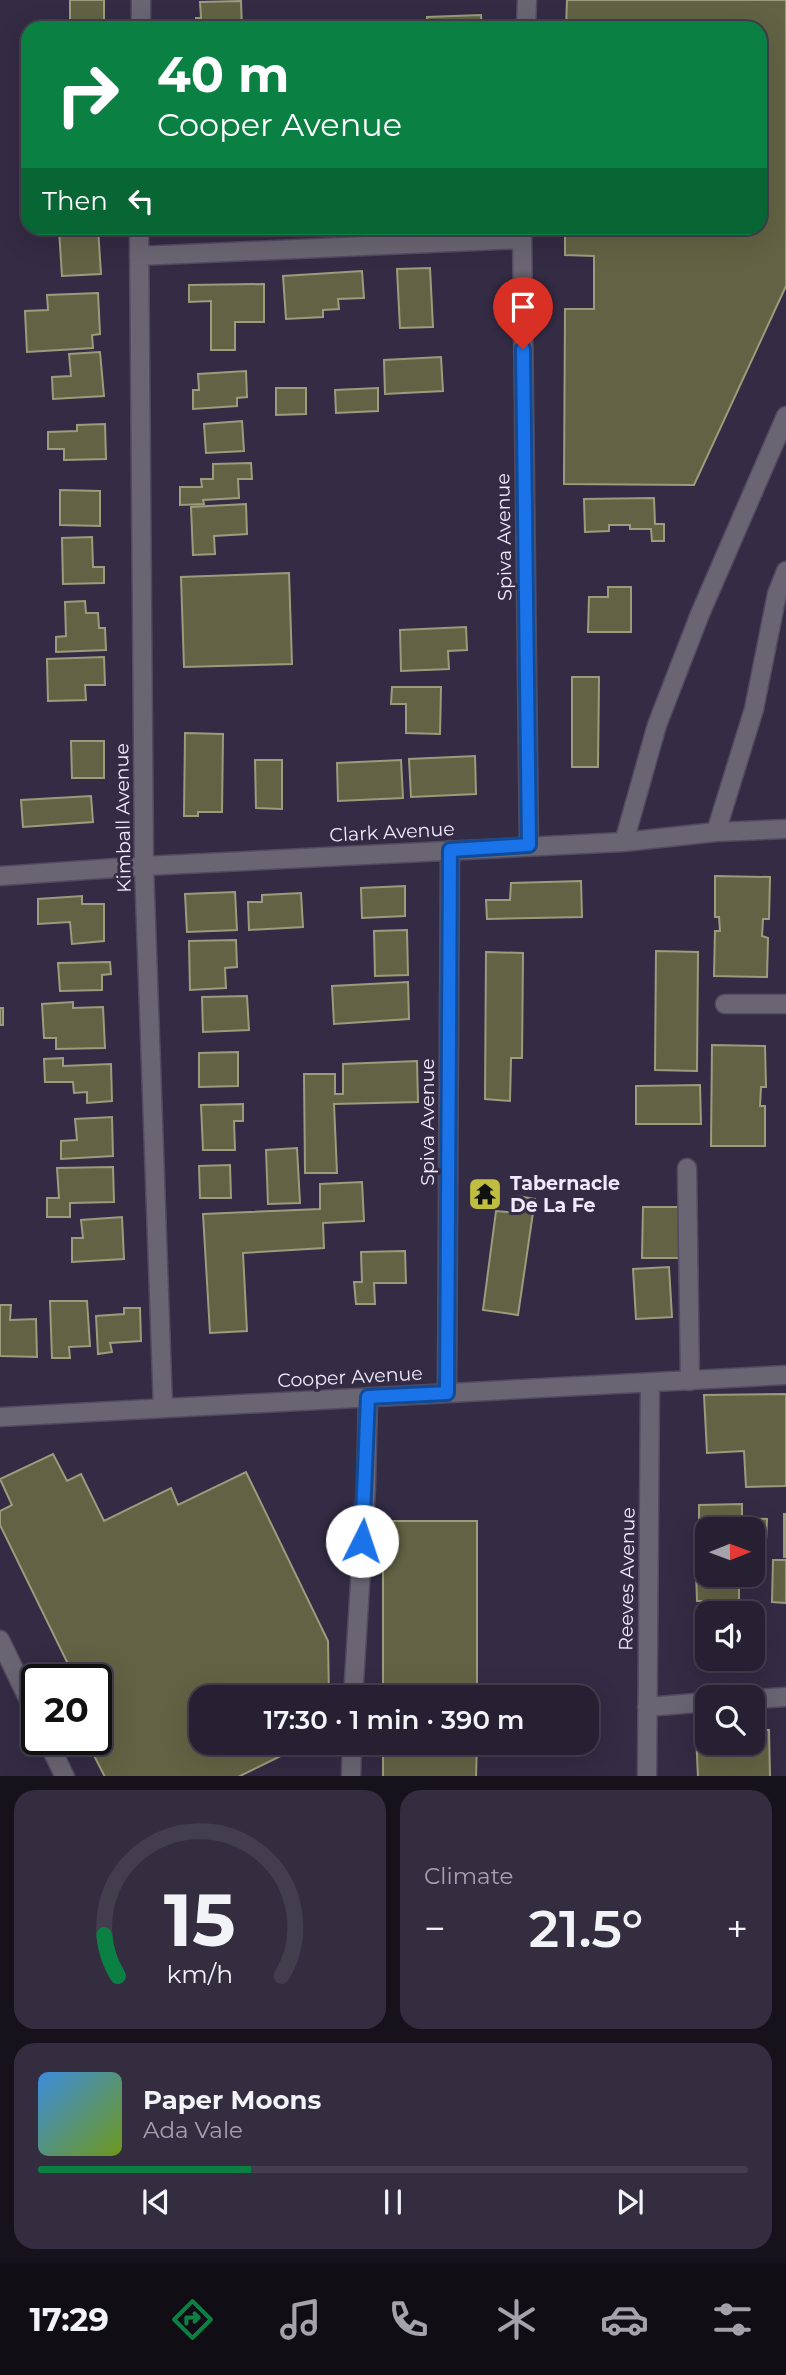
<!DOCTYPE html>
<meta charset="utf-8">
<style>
body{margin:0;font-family:Montserrat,sans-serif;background:#332d3f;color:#f1f3f6;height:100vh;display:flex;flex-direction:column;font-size:26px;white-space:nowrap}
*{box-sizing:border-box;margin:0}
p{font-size:23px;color:#a4a3ac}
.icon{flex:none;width:38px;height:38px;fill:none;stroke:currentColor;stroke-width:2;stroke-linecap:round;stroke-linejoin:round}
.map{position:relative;height:1776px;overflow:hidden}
.side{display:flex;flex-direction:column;gap:14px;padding:14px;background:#15121c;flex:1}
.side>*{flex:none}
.hud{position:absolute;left:21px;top:21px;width:746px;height:214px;border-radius:21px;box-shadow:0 7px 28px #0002,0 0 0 2px #433e4e;background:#0b8043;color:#fff;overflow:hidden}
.needle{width:46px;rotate:89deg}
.controls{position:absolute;left:695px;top:1517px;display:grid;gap:14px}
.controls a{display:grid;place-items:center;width:70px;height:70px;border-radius:14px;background:#272033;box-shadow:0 7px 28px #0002,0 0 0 2px #433e4e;font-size:35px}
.speed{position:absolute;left:21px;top:1664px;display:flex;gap:14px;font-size:35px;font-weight:700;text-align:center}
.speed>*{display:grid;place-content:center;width:91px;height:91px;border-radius:50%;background:#272033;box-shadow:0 7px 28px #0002,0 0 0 2px #433e4e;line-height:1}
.speed .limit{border:4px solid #111;border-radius:10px;background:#fff;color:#111}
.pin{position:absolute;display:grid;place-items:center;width:60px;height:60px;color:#fff;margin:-72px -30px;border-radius:50% 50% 50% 0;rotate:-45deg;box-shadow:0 0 7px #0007}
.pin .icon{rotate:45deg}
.me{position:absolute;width:77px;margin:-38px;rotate:4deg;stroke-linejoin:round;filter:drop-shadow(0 0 5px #0008)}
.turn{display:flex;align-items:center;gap:24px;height:147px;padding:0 21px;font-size:32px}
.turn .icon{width:91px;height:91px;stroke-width:2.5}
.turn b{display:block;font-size:49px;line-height:60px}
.then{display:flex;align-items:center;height:66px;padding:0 21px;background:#0003;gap:14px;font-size:26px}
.big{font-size:52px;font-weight:600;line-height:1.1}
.side .card{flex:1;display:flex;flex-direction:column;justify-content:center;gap:10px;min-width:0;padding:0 24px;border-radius:21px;background:#332d3f}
.side .dial{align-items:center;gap:0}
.dial svg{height:182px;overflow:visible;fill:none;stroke:#433e4e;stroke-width:7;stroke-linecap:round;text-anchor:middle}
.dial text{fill:#f1f3f6;stroke:none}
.song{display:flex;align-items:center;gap:21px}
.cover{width:84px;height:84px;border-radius:10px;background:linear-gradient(135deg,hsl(210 70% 55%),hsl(80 70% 35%))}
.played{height:7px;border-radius:4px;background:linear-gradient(90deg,#0b8043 30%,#433e4e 30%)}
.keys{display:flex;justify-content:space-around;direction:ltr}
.heat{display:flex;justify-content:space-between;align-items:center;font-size:38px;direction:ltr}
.side .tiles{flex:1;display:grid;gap:14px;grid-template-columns:1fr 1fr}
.card:last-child{grid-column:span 2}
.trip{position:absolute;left:189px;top:1685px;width:410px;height:70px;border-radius:21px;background:#272033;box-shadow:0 7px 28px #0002,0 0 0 2px #433e4e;font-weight:600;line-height:70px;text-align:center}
.menu{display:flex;height:112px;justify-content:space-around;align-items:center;background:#100d14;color:#a4a3ac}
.menu .icon{width:49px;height:49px}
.menu .on{color:#0b8043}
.menu b{font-size:32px;color:#f1f3f6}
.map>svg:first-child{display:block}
</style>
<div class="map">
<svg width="786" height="1777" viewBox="0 0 786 1777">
<rect width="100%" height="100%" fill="#342b44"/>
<path fill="#626244" stroke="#9c9c7c" stroke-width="2" d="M70,0H104V21H70Z
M567,0H786V286L694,485L564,484L565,309H594V256L565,255V228H760V28H566Z
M241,1L242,28H196V18H201L200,2Z
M481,15L482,28H427V17Z
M98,228L101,274L62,276L59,230Z
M430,268L433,327L400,328L397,269Z
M362,271L364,298L338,299L339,309L323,310V317L286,319L283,276Z
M264,284V322H235V350H211V301L189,302V285Z
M98,293L100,334L92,335L93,348L27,352L25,311L48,310L47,295Z
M100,352L104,396L53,399L52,377L71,376L69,354Z
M441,357L443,391L385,394L384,360Z
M246,371L247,397L237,398V406L193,409V390H199L198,374Z
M276,388H306V414L276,415Z
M378,388V411L336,413L335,390Z
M242,421L244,451L206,453L204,424Z
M105,424L106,459L64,460V449H48V432L77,431V425Z
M251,463L252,479H238L239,498L203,500L204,504L180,505V487H202L201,479H213V464Z
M60,490L100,491V526L60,525Z
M654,498L655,524H664V541H652L651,529H630V525H609V531L585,532L584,499Z
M246,504L247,534L214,536L215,554L193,555L191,507Z
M92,537L93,567H104V583L63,584L62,538Z
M289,573L292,664L184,667L181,577Z
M608,587H631V632H588L589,597H608Z
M85,601L86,613H98L99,628H105L106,650L56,652V637L66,636L65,602Z
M466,627L467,650L448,651L449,669L401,671L400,630Z
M104,657L105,685H85L86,700L48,701L47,659Z
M572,677H599L598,767H572Z
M392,687H441L440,734L406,733V704H391Z
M185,733L223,734L222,812H198V816H184Z
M71,741H104V778H72Z
M475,756L476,794L411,797L409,759Z
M255,760H282V809L256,808Z
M401,760L403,798L338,801L337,763Z
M91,796L93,822L23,827L21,800Z
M715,876L770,877L769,919H763L762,936L768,938L767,977L714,976L715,931H720L719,917H715Z
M581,881L582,917L487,919L486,900H510L511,883Z
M405,886V916L362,918L361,888Z
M235,892L237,930L187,932L185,894Z
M301,893L303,927L249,930L248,902H262V895Z
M82,896V904H104V941L72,944L70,922L38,924V899Z
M407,930L408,975L375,976L374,931Z
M236,940L237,967L225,968L226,988L190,990L189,941Z
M656,951L698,952L697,1071L655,1070Z
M486,952L523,953L522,1058H511L510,1101L485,1099Z
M110,962L111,974L102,975V990L60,991L58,963Z
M408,982L409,1019L334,1024L332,986Z
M247,996L249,1030L203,1032L202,997Z
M73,1002V1008L103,1007L105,1048L56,1049V1038H44L42,1004Z
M0,1008H3V1025H0Z
M712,1045L765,1046L766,1087H761L760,1106H765V1146H711Z
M238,1052V1086L199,1087V1053Z
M63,1058V1066L111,1064L112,1101L87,1103V1092L74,1093L73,1082H45L44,1059Z
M417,1061L418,1102L334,1104L337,1173H305L304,1074H335V1094H343V1064Z
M700,1085L701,1124H636V1086Z
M243,1104V1121H234L235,1150H203L201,1105Z
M112,1117L113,1156L61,1159V1141L77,1140L75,1119Z
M297,1148L300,1203L268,1204L266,1150Z
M230,1165L231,1198H200L199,1166Z
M113,1167L114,1202L70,1203V1217H47V1198H59L57,1168Z
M362,1182L364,1221L323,1223L324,1248L243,1253L247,1331L210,1333L203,1214L320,1209V1184Z
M518,1196L535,1199L518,1315L483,1310L496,1211L517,1213Z
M643,1207H679L680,1258H642Z
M122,1217L124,1259L72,1262V1238H83L81,1220Z
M405,1251L406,1283H374L375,1304H356L354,1282H362L361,1252Z
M669,1267L672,1317L636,1319L633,1269Z
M50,1301H87L90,1346L69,1347L70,1358H52Z
M0,1305H11L10,1320L36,1319L37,1357L0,1356Z
M124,1308H140L141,1341L110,1343L112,1352L98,1354L96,1316L124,1314Z
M786,1394V1486L746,1487L744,1451L707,1453L704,1395Z
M53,1454L67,1481L81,1474L104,1521L171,1488L178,1505L246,1472L328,1641L329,1698H201V1743H307L238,1777H105L86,1740H96V1680H57L55,1676L70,1668L0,1525V1511L12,1505L0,1479Z
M742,1504V1521H699V1505Z
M784,1514H786V1557H784Z
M742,1518L767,1519L766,1541L752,1542V1530H743Z
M383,1521H477V1698H383Z
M699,1536L707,1537V1554H699Z
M773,1560H786V1603L772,1602Z
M696,1572H707V1575H739V1601H697Z
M756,1611L758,1647H752V1614H707V1653L699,1654L697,1613Z
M752,1720L754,1730H769L770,1777H698L696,1734L707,1733V1743H752Z
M383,1743H477L476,1777H383Z"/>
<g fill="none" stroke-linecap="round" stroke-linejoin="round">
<g stroke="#524a61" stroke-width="21">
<path id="minor" d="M141,28V0
M526,28L527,0
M139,228L144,866L163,1408
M522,228L529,846
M139,256L522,239
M716,832L754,709L777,594L786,571
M624,842L657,725L700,614L786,416
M0,876L144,866L624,842L716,832L786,829
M725,1004H786
M687,1168L690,1381
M447,1393L450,850
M0,1417L786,1375
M0,1640L37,1717
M353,1698L366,1486L368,1397
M752,1699L786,1697
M647,1707L707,1702
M47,1740L65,1777
M351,1777L352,1743
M647,1777L650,1383"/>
</g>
<use href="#minor" stroke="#696572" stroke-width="18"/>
</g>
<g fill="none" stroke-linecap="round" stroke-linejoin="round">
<g stroke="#114b97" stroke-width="18">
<path id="route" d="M362,1541L368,1397L447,1393L450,850L529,845L523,349"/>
</g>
<use href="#route" stroke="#1a73e8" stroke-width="12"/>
</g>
<defs>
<g id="temple-square" transform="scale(1.75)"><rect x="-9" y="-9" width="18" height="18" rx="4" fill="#c0be41" stroke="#342b44"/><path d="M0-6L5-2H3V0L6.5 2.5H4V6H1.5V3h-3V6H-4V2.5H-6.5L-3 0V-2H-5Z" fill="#111"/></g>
</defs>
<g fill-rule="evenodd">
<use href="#temple-square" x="485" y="1194"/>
</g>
<g text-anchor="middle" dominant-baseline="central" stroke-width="6" stroke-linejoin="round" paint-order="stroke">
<g font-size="19" fill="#f0ebfc" stroke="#342b44">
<text transform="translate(504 537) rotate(-91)">Spiva Avenue</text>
<text transform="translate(123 818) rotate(-91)">Kimball Avenue</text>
<text transform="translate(392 832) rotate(-3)">Clark Avenue</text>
<text transform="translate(427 1122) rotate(-90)">Spiva Avenue</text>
<text transform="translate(350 1377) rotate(-3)">Cooper Avenue</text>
<text transform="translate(627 1579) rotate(-89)">Reeves Avenue</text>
</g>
<g font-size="19" font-weight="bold" fill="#f0ebfc" stroke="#342b44" text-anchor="start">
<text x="510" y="1183">Tabernacle<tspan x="510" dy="22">De La Fe</tspan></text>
</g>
</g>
</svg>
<div class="controls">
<a><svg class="needle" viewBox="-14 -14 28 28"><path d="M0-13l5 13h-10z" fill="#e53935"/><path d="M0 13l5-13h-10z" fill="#a4a3ac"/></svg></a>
<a><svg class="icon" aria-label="sound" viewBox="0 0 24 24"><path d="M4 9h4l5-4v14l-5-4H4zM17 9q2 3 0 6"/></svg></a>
<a><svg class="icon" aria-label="search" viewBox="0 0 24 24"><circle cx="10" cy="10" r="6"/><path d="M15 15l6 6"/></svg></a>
</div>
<div class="speed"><div class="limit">20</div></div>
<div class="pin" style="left:523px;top:349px;background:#d93025"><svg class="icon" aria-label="arrive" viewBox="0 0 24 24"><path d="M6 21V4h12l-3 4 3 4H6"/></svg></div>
<svg class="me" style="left:362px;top:1541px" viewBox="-20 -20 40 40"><circle r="19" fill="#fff"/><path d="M0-13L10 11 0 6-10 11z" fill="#1a73e8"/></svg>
<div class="trip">17:30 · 1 min · 390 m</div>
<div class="hud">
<div class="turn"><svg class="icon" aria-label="right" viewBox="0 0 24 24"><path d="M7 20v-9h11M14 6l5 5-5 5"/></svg><div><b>40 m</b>Cooper Avenue</div></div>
<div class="then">Then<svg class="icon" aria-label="left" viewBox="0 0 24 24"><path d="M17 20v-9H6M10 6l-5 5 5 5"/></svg></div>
</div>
</div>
<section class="side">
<div class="tiles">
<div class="card dial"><svg viewBox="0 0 100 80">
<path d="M14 69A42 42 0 1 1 86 69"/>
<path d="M14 69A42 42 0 0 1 8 51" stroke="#0b8043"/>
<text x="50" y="56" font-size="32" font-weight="700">15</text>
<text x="50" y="72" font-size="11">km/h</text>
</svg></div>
<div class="card"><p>Climate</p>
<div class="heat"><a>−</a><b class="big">21.5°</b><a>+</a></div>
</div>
<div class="card">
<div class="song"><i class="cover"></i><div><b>Paper Moons</b><p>Ada Vale</p></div></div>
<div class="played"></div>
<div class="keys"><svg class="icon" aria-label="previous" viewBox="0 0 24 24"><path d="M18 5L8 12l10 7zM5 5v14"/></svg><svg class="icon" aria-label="pause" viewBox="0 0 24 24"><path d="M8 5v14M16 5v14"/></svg><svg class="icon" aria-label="next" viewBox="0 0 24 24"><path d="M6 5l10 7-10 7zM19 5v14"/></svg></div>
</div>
</div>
</section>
<nav class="menu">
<b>17:29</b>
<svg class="icon on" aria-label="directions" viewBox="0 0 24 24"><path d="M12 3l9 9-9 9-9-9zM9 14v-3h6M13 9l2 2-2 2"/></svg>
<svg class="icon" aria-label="music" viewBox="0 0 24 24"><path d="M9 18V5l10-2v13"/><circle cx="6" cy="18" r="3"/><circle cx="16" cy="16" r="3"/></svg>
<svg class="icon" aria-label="phone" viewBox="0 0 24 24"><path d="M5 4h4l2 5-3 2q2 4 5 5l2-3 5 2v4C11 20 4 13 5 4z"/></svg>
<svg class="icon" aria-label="climate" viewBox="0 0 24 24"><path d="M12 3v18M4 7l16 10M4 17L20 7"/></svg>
<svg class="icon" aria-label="car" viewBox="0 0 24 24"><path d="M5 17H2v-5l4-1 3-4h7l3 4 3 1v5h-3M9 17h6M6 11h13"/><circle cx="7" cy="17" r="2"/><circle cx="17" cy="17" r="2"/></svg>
<svg class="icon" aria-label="filters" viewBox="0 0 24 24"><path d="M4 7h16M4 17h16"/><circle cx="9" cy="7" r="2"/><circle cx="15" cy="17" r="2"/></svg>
</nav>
